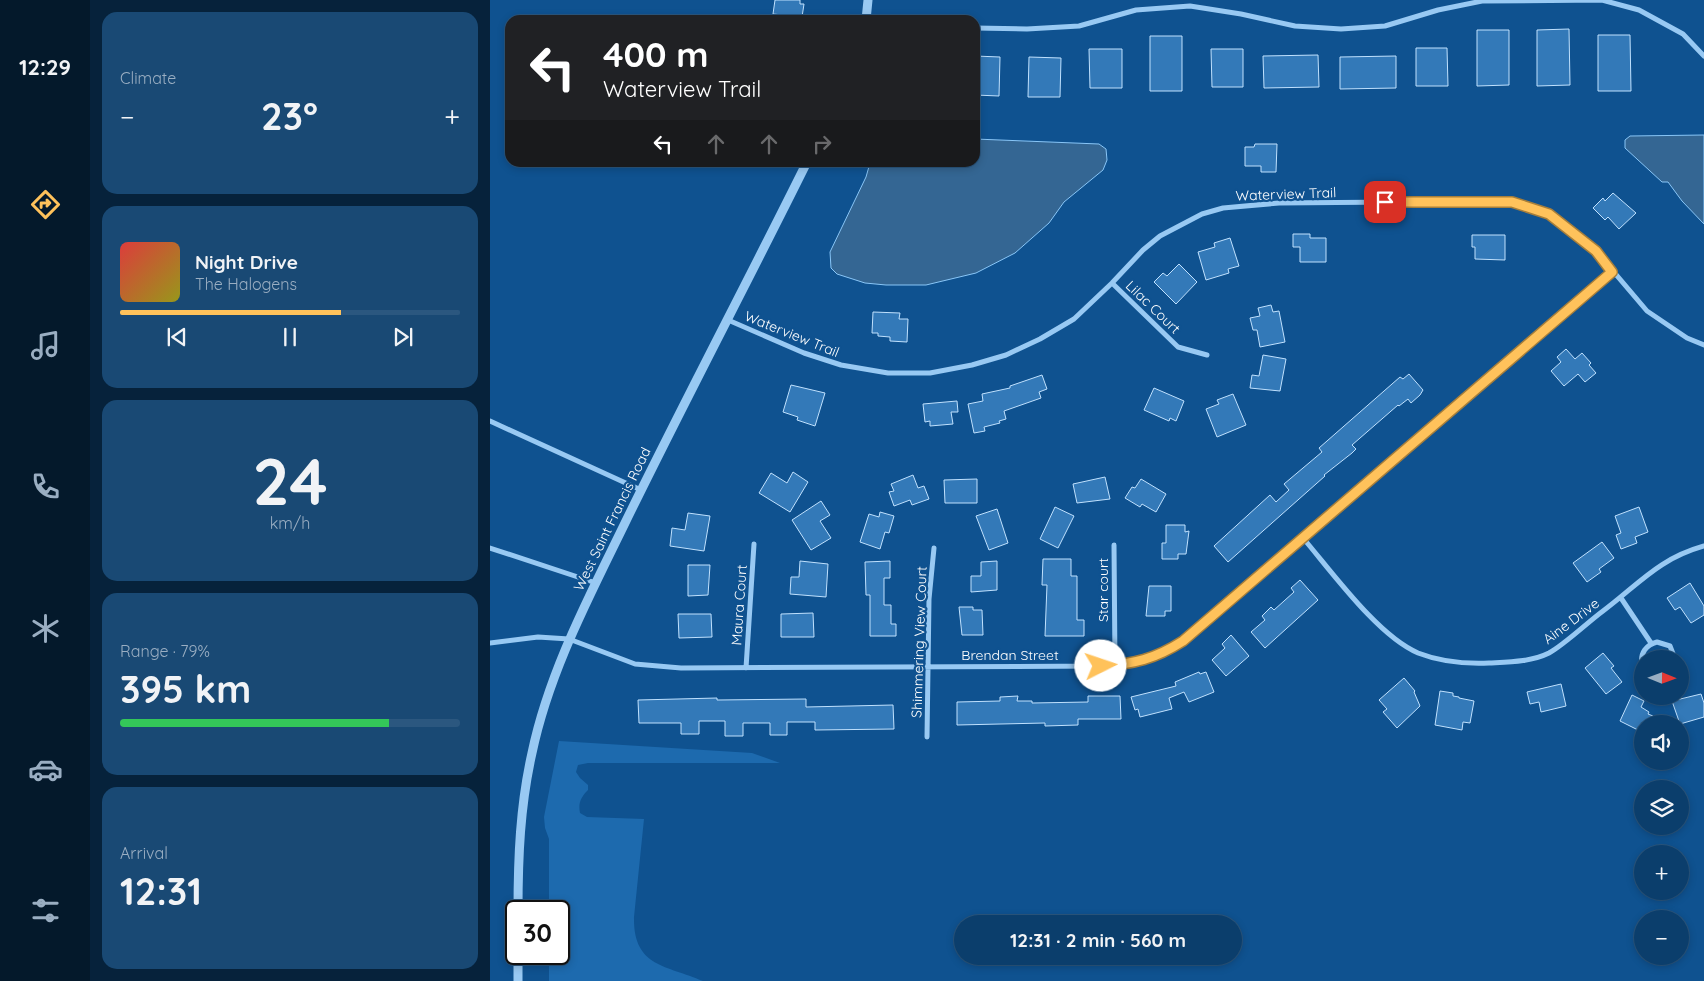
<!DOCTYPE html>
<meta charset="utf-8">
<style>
body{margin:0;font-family:Quicksand,sans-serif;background:#194974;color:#f1f3f6;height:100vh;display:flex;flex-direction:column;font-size:19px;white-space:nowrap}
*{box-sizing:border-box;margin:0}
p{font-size:16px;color:#9aaec2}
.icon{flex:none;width:28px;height:28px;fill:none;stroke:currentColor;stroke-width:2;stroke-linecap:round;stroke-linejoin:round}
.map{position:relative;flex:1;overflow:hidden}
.details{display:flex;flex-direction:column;gap:12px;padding:12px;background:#06223b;width:400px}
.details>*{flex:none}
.top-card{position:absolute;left:15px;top:15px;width:475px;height:152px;border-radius:15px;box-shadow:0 2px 8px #0003,0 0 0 1px #2b577f;background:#202124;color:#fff;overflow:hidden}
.needle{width:32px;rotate:91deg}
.buttons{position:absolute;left:1144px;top:650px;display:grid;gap:10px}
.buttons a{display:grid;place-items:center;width:55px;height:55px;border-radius:50%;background:#0b3e6c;box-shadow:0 2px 8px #0003,0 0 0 1px #2b577f;font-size:25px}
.speed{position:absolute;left:15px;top:900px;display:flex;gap:10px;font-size:25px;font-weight:700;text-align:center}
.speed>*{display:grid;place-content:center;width:65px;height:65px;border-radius:50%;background:#0b3e6c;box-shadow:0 2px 8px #0003,0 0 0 1px #2b577f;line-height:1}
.speed .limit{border:2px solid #111;border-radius:8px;background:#fff;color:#111}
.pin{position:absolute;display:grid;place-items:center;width:42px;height:42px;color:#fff;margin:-21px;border-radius:10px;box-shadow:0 2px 8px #0006}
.me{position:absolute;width:55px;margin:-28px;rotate:86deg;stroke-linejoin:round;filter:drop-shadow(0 0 4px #0008)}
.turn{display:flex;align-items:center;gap:18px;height:105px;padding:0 15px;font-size:22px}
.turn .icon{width:65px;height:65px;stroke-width:2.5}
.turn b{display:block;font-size:35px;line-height:42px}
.lanes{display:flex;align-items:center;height:48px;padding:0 15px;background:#0003;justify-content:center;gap:25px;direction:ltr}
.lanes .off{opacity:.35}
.big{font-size:38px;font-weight:800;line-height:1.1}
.details .widget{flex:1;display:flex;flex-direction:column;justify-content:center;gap:8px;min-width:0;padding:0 18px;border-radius:15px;background:#194974}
.details .dial{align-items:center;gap:0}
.dial b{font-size:65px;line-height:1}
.song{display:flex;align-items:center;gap:15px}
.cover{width:60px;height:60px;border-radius:8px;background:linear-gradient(135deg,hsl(0 70% 55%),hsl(60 70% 35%))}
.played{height:5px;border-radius:2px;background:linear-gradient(90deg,#ffc25b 65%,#2b577f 65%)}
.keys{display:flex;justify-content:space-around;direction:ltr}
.heat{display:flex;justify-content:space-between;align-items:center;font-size:28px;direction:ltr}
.charge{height:8px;border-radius:4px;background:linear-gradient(90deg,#34c759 79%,#2b577f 0)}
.trip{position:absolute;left:464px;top:915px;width:288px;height:50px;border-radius:25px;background:#0b3e6c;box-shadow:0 2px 8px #0003,0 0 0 1px #2b577f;font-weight:800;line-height:50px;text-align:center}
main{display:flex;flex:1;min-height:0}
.tab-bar{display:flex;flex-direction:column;width:90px;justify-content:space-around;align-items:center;background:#04192b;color:#9aaec2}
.tab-bar .icon{width:35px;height:35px}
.tab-bar .current{color:#ffc25b}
.tab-bar b{font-size:22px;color:#f1f3f6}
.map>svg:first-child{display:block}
</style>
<main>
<nav class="tab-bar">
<b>12:29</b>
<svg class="icon current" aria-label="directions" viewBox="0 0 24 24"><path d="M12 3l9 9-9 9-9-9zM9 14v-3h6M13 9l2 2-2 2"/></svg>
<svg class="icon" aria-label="music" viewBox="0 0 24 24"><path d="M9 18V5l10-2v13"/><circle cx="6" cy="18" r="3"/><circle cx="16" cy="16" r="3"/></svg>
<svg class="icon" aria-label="phone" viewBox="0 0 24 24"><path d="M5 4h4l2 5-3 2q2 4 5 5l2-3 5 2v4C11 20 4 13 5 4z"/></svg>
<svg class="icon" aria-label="climate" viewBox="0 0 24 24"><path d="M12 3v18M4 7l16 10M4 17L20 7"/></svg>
<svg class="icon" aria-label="car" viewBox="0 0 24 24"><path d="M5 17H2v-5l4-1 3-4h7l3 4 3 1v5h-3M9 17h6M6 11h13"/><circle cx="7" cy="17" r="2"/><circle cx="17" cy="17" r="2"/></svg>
<svg class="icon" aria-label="filters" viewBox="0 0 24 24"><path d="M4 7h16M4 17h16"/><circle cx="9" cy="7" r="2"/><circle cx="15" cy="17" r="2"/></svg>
</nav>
<section class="details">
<div class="widget"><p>Climate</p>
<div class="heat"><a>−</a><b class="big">23°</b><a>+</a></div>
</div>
<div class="widget">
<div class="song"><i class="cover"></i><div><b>Night Drive</b><p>The Halogens</p></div></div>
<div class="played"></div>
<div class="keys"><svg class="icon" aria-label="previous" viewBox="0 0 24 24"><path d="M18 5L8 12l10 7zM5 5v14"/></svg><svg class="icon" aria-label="pause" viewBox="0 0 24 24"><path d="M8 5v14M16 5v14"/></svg><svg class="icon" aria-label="next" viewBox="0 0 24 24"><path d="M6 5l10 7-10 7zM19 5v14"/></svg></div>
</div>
<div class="widget dial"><b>24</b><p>km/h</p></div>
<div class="widget"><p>Range · 79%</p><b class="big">395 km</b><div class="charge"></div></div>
<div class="widget"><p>Arrival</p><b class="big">12:31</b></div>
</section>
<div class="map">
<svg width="1214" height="981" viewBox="0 0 1214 981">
<rect width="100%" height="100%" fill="#0f5290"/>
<path fill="#1d6aae" d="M69,741L262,753L290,763H98L88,765L86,772L90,778L98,785V790C91,797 88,803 90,813L97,817L154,819L144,917C143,967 176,965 213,981H59V954H69V911H59V839L55,828L54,817Z"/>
<path fill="#346693" stroke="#89c6f7" d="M1214,135V224L1192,201L1178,182H1172L1135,148V140L1140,136Z
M485,139L609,144L616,149L617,160L613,170L574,202L559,223L525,253L486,273L436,285H396L375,283L347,274L341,268L340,252L376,177L380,163L485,162Z"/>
<path fill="#3379b8" stroke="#c0e1fe" d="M285,0H310V4H314L312,17L283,14Z
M1079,29L1080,85L1047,86V30Z
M987,30H1019V85L987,86Z
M1108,35H1140L1141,91H1108Z
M660,36H692V91H660Z
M926,48H957L958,86H926Z
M599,49H632V88H600Z
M721,49H753V87H722Z
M828,55L829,87L774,88L773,56Z
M485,56L510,57L509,96L485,95Z
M906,56V88L850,89V57Z
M539,57L571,58L570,97H538Z
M765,144H787L786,172H771V166H755V147H764Z
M1123,193L1146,213L1129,229L1118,217L1115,220L1103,208L1113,198L1115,201Z
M803,234H820V238H836V262H810V247H803Z
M982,235H1015V260L985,259V247H982Z
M740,238L749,266L738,269L739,273L716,280L708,252L725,247L724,243Z
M689,264L707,282L686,304L664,282L673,273L677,276Z
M781,305L783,312L789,311L795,342L770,347L767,330H763L760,318L770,316L768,308Z
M383,312L410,313L409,319H418L417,342L400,341V337L388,336V333H382Z
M1076,349L1085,359L1092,353L1101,363L1099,365L1106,373L1095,382L1088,374L1074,386L1061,371L1071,362L1067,357Z
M773,355L796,359L790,391L760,388L762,375L769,376Z
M919,374L933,390L930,395L921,403L918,399L909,406L908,405L862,445L866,449L862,453L834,475L835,476L738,562L724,546L780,495L786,502L799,490L794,484L832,452L829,448L910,377L913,379Z
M552,375L557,389L549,392L551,398L514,411L516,419L509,421L510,423L494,427L495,431L484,433L478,404L493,401L492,394L520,388V386Z
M301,385L335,393L325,426L307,420L308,417L293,412Z
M664,388L694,401L686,421L680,418L679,421L654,410Z
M743,394L756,425L727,437L716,409L729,404L727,400Z
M467,401L468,412H461L463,424L440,426V421L435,422L433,404Z
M303,472L318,482L300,512L269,493L281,473L297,483Z
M423,475L428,488L434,486L439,499L422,505L420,500L404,506L399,492L404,491L401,484Z
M615,477L620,499L587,503L583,484Z
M487,479V503H455L454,480Z
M651,479L676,494L666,512L652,504L650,507L635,498L642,487L645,488Z
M331,501L340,515L330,521L341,538L321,550L302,520Z
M565,507L584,516L568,548L550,539Z
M1149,507L1158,532L1145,537L1147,543L1131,549L1126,535L1131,533L1125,516Z
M507,509L518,543L499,550L486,516Z
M390,512L404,516L399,533L395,532L390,549L370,542L379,514L389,517Z
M198,513L220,516L214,551L180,546L182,528L195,530Z
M676,525H695V532L699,531L696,554H688V559H672V543H676Z
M1112,542L1124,558L1109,569L1111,572L1097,582L1083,563Z
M553,559H581V576H587V620H594V636H555L557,585H552Z
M310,561L338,564L336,597L300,594L301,577H309Z
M400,561V578H394V605H401V624H406V636H380V595H376L375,562Z
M507,561V590L481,592V576H491V562Z
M198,565H220L218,595L198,596Z
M810,580L828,600L775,648L761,632L775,620L772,616L781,607L784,610L804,592L801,588Z
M1200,583L1214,606V615L1201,623L1190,607L1185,610L1177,598Z
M659,586H681V611H675V616H656Z
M469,607H483V610H492L493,635H472Z
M323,613L324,637H291V614Z
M188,614H221L222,637L189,638Z
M741,635L759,656L736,676L722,660L735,648L732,644Z
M1113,653L1124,666L1121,668L1132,682L1116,694L1095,668Z
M709,672L710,674L716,672L724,692L699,702L694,692L679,698L682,709L650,717L648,709L645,710L641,697L686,686L685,682Z
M914,678L925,691L924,692L930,706L907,728L893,712L897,709L889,700Z
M1071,684L1076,706L1051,712L1049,702L1040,704L1037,692Z
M950,691L963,693V696L969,697V698L984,701L980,723L973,722L972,730L945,725Z
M1211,694L1214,703V717L1190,724L1182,701Z
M1142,695L1154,701L1151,707L1159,712L1158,714L1163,716L1159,724H1152V732L1130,721Z
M528,696L527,701H542V703L598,702V696H630L631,719H588V725L555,726V723L467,725V702L510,701V697Z
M227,698V700L316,699V707L403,705L404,729L325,730V722H297V735H280V723H253V736H235V721H209V734H191V723H149L148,700Z"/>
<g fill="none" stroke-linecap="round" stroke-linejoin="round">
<path stroke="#98c9f3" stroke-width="5" d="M485,28L537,29L589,26L646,10L700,6L751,14L805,26L851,29L895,26L948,10L992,1L1112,0L1149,10L1193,34L1214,56
M622,283L688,347L717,355
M238,320L314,353L351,365L398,373H440L482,365L516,355L550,339L584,319L622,283L653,250L670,236L712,214L733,208L789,203L1022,201L1059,214L1106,251L1157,311L1197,338L1214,345
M0,421L151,490
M813,538C842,572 888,636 928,653C951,662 975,664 999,663C1019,662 1041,662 1059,653C1074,645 1098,622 1113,611C1149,584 1168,559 1214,546
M624,545L625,665
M0,548L106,583
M1131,598L1161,643
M0,643L48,637L79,639L145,664L191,668L611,666C644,664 665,659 693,641L1122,271
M1152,664C1150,653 1156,645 1167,642L1180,646L1185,659
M256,668L264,544
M437,737L439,599L444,548"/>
<path stroke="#98c9f3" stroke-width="9" d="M376,20L378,0
M28,911C28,858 30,806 42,753C59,672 99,597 135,523C194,402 257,283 317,162
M28,981V954"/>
</g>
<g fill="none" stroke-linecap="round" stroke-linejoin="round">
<g stroke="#a67e3b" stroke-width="12">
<path id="route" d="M611,666C644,664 665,659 693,641L1122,272L1106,251L1059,214L1022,202H895"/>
</g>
<use href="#route" stroke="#ffc25b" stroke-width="9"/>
</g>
<g text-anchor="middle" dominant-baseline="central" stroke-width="4.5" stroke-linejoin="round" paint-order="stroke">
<g font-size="14" fill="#fff" stroke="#0f5290">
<text transform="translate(796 194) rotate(-2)">Waterview Trail</text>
<text transform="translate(663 307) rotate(44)">Lilac Court</text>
<text transform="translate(302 334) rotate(22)">Waterview Trail</text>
<text transform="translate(122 519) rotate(-64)">West Saint Francis Road</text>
<text transform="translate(613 590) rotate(-90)">Star court</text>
<text transform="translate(249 605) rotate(-86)">Maura Court</text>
<text transform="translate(1081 621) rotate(-37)">Aine Drive</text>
<text transform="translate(429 642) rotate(-88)">Shimmering View Court</text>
<text x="520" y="655">Brendan Street</text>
</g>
</g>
</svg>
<div class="buttons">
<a><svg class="needle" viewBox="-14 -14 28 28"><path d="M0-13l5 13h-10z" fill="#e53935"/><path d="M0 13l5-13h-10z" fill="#9aaec2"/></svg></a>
<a><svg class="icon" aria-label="sound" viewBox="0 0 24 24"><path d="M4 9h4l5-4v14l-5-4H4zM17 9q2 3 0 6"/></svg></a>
<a><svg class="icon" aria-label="layers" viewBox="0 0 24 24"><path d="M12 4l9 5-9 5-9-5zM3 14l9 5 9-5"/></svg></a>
<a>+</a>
<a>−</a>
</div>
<div class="speed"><div class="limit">30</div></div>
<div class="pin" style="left:895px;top:202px;background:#d93025"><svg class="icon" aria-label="arrive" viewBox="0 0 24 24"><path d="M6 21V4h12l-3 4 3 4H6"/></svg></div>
<svg class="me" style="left:611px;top:666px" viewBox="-20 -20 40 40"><circle r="19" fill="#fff"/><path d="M0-13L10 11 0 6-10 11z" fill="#ffc25b"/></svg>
<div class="trip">12:31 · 2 min · 560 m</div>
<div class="top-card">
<div class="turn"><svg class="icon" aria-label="left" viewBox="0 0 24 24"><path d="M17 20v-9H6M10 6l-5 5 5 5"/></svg><div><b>400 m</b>Waterview Trail</div></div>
<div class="lanes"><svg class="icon" aria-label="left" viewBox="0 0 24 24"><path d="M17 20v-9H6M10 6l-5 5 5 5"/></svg><svg class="icon off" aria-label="ahead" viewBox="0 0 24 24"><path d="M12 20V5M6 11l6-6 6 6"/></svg><svg class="icon off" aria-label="ahead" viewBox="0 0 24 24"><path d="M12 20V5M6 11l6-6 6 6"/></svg><svg class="icon off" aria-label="right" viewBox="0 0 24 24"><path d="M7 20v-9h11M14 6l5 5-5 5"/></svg></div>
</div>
</div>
</main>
